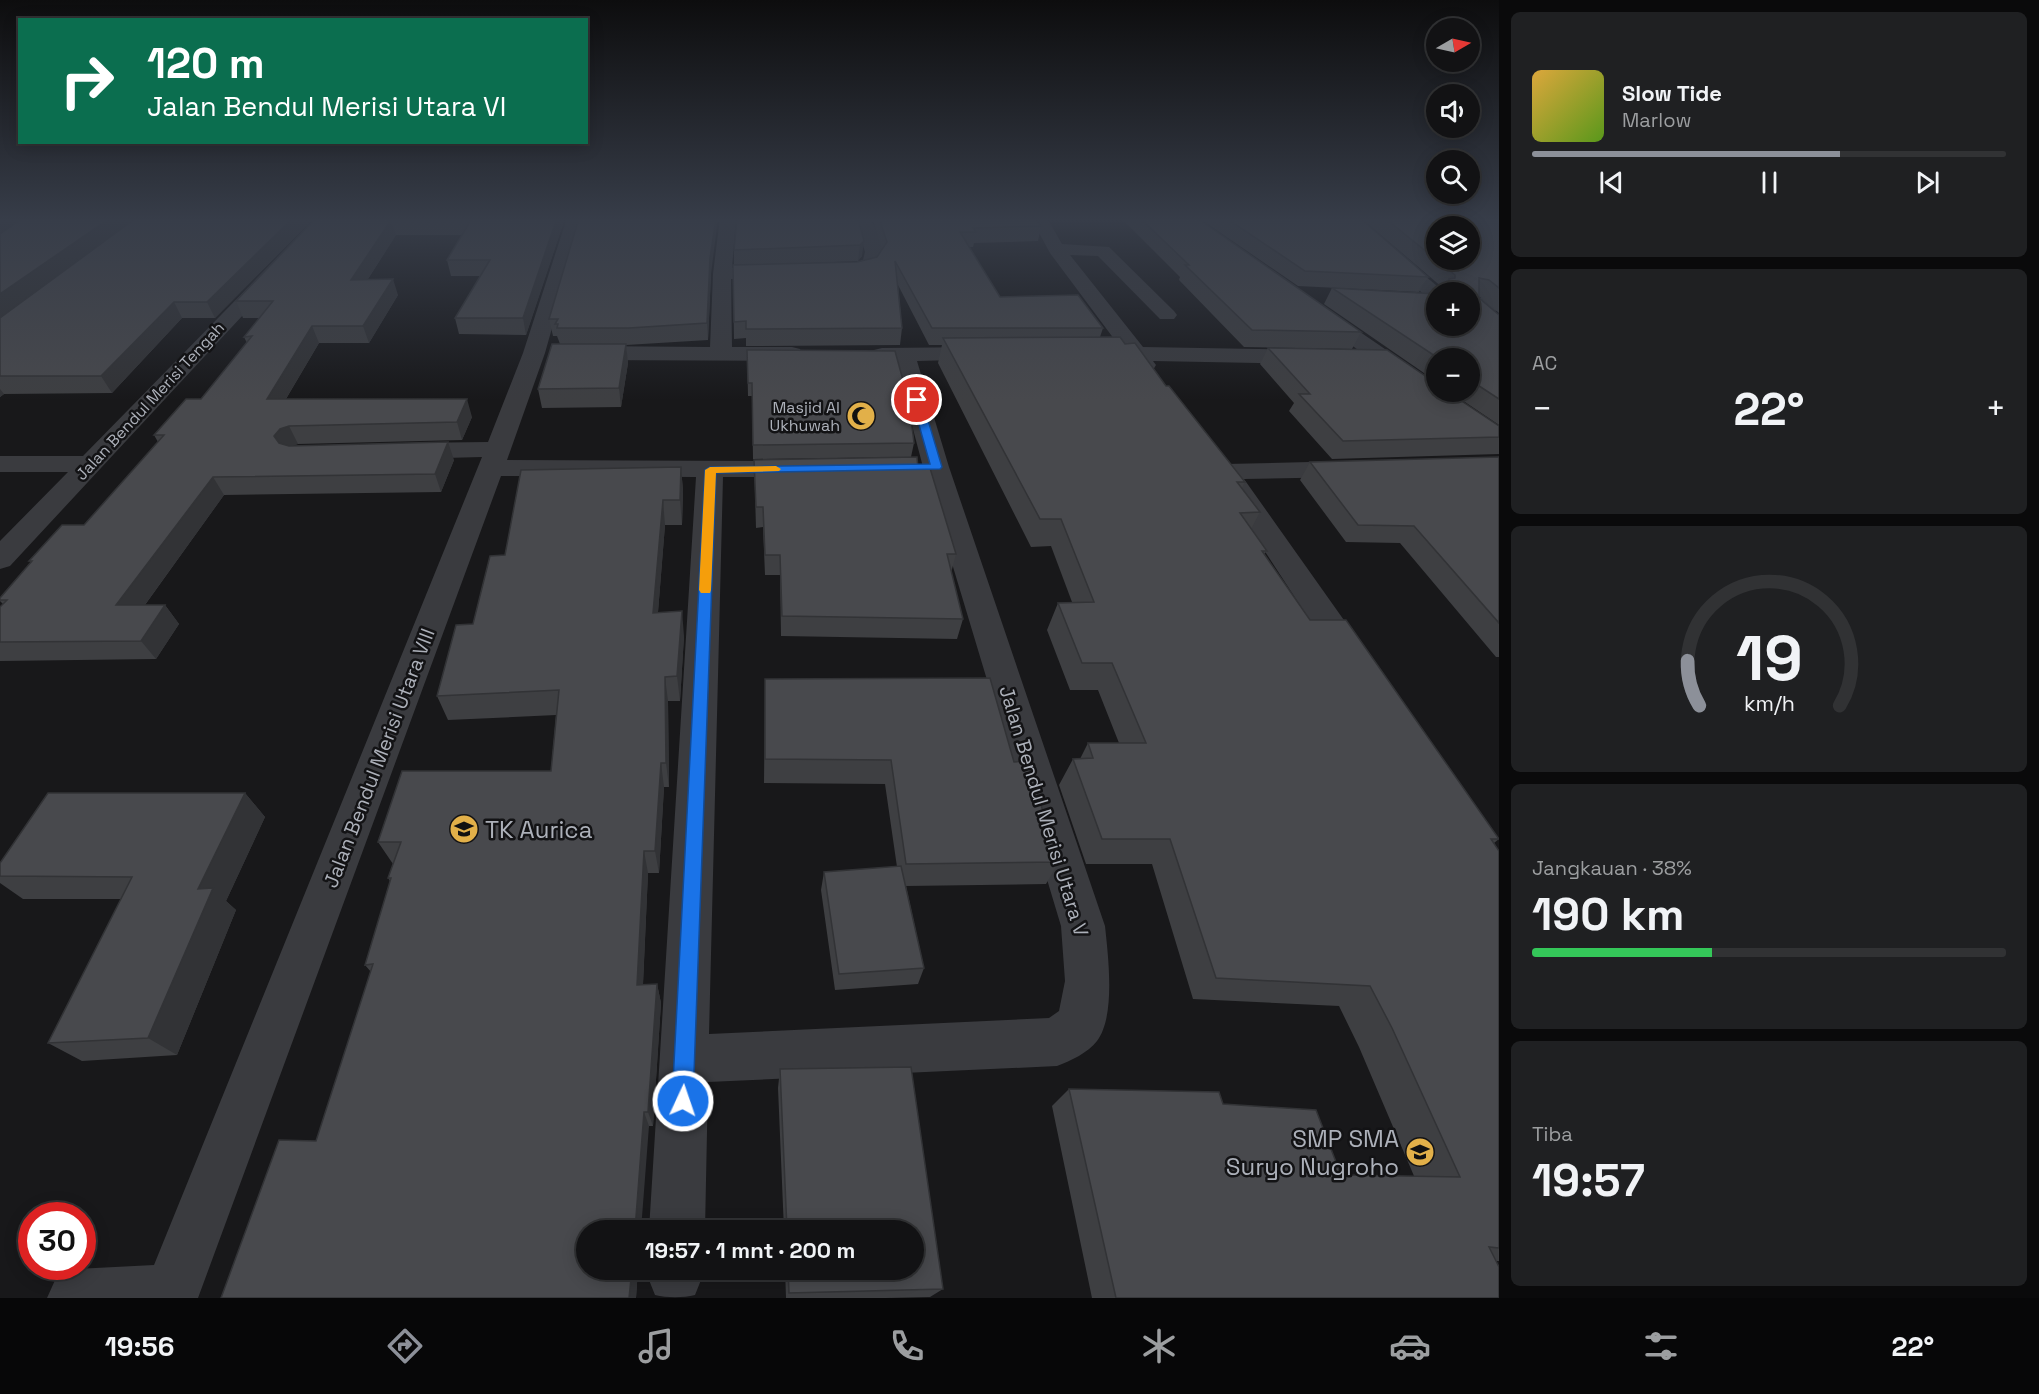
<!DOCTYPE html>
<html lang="id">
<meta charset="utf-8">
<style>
body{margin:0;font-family:"Space Grotesk",sans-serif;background:#1f2022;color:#f1f3f6;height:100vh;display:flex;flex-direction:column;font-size:22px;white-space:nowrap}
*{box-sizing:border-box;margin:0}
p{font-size:20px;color:#9c9ea0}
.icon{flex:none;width:33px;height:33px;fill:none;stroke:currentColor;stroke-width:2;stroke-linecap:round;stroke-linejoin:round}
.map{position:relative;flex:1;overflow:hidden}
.drawer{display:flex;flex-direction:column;gap:12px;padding:12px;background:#0a0a0b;width:540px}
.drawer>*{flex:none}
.guide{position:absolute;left:18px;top:18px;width:570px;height:126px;border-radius:0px;box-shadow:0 3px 15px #0003,0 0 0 2px #313234;background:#0b6e4f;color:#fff;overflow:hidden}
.needle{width:39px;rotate:81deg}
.buttons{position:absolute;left:1426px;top:18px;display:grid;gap:12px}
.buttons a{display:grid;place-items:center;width:54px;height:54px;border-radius:50%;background:#121214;box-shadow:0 3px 15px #0003,0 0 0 2px #313234;font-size:30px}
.speed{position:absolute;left:18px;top:1202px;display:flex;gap:12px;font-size:30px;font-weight:700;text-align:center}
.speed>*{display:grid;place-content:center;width:78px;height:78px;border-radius:50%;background:#121214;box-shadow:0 3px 15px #0003,0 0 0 2px #313234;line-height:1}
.speed .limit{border:9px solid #d22;background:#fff;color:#111}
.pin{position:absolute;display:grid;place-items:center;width:51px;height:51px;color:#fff;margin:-26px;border:3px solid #fff;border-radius:50%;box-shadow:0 2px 6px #0007}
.me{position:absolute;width:66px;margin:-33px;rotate:3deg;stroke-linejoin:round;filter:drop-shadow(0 0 4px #0008)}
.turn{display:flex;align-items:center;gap:21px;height:126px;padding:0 30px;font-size:27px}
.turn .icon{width:78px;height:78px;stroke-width:2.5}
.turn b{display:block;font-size:42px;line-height:51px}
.big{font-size:45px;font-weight:600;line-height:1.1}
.drawer .card{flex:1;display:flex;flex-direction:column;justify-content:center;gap:9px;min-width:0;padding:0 21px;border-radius:9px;background:#1f2022}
.drawer .dial{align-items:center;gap:0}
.dial svg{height:156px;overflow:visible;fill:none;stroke:#313234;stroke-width:7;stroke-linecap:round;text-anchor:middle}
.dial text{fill:#f1f3f6;stroke:none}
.song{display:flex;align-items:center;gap:18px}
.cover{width:72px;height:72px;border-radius:9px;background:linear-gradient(135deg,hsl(40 70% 55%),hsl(90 70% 35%))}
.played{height:6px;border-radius:3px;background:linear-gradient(90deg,#8c9099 65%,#313234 65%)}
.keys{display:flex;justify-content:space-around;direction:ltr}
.heat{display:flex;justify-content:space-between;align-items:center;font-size:33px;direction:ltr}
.charge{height:9px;border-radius:4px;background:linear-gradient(90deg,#34c759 38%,#313234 0)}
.trip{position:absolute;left:576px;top:1220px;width:348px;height:60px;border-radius:30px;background:#121214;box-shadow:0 3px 15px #0003,0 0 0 2px #313234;font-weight:600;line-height:60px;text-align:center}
.dock{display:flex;height:96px;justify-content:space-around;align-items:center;background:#070708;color:#9c9ea0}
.dock .icon{width:42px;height:42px}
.dock .current{color:#8c9099}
.dock b{font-size:27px;color:#f1f3f6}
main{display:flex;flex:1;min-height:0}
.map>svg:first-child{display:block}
</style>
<main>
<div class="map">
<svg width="1499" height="1298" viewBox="0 0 1499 1298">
<rect width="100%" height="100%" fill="#18181a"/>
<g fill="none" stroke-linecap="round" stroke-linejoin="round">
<path fill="#3a3b3f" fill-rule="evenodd" d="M316,218H333L10,566L0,569V541L68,472H0V456H83Z
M567,218H583L545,353L507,460L800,461L809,463L813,469L809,475L800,477H723L709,1034L1049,1018L1059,1011L1065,981L1061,926L923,467L895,361L874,360L871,355L874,350L882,348L984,347L992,349L995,354L992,359L917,361L949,467L1105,926C1108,955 1116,1016 1097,1041C1088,1053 1070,1061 1057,1066L708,1082L705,1230H649L696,477L501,476L198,1298H47L56,1278L76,1269L154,1265L482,457L407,459L398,456L394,451L398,446L407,443L488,442L523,353Z
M720,218H736L732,268L778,267L785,269L787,273L785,277L778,279H731L732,347H792L800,349L803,354L800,359L792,361L582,360L574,358L571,353L574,348L582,346L710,347L713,274Z
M855,218H871C875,229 883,243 883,254C882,276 845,280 828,276L826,272L828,268L852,265L863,260L865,252Z
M1031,218H1047L1062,244L1109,247L1174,311L1177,315L1174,319H1160L1098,256L1070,255L1143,347L1308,350L1316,352L1319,357L1316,362L1308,364L1153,361L1156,365L1153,370C1141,373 1137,370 1130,360L1090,358L1087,353L1090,348L1120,347L1050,253Z
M1339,218H1357L1444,292H1437V302L1430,300Z
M1470,297L1499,299V311L1470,309Z
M1321,308L1328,310L1417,371L1420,376L1417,381L1409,383L1401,381L1314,318L1311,314L1314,310Z
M1350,461L1359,463L1363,469L1359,475L1350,477L1244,479L1363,647L1368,656L1363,665L1351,668L1339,665L1219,481L1220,478L1213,472L1217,466L1226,464Z
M647,1269H703V1275L695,1295C683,1298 667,1298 655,1295L647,1275Z"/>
</g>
<path fill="#3e3f42" d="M0,218H314L215,318H182L112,393L4,394L0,397Z
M316,218H565L526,335L459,334L455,318L480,276H451L447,260L462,235H396L368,279L398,295L369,343H319L286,399L472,417L462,440L298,444L291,446L454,460L441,492L224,495L145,605H165L179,624L156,659L0,661V607L3,604L0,601V598L31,562L29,561L84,525L158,442L154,435L201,399L247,343L244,337L260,318H243L236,301Z
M858,218L862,256L858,261L762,265L857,262L877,257L882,249L872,218H1035L1041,226L1038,241L974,243L973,247H969L1000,297L1103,328L1100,337L1125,344L1166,386L1245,482L1242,488L1260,512L1251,529L1267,551L1264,554L1310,620L1499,839L1494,843L1499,851V1261H1496L1499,1298H1092L1052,1106L1069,1089L1223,1104L1341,1175L1414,1176L1359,1047L1339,1006L1193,999L1152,864H1086L1059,785L1073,759H1080L1088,743H1119L1098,690H1070L1047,630L1058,603L1072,602L1051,546L1031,547L938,363L942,345H929L898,285L902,328L900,345L746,346V338L734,339L733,265H734V250Z
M1121,218H1197L1361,332L1352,349L1244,347L1179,280L1180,277Z
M1199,218H1360L1428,277L1419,292L1298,286Z
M1361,218H1499V313L1479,296V298L1499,315V425L1450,392H1470V358H1437V382L1324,304L1332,288L1437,326L1470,292H1440L1443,288Z
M711,274L708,340L626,345L628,363L621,407L542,408L538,389L560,344L557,336H553L549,319Z
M1268,348L1499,426V454L1332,459L1289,411L1294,403L1260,364Z
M747,350L914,443L911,457L753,459L752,396H748Z
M1499,457V657H1496L1400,543L1346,542L1300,480L1310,462Z
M754,460L918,469L956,554L951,573L963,619L957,639L781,636L780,575H765L763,527L756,528Z
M681,467L683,491L682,525H665L658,612L684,636L680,701H668L669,787H664L659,873H648L643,985L657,984L661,1003L653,1126H649L586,1269H638L636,1298H221L316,1141L371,972L365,965L390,881L388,878L393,864L378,842L551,771L556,715L448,720L437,696L473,624L505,555Z
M765,679L1014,762L1059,862L1046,884L906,886L924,968L918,984L835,990L821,890L824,872L897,867L885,784L764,783Z
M245,793L265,817L226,901L236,910L177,1055L82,1061L48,1043L121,899H23L0,883V863Z
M911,1067L943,1289L930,1297L886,1298H786L785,1269H914V1230H784L778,1088L780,1069Z"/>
<path fill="#323336" d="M0,218H26L0,234Z
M110,218H139L0,318V294Z
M293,218H314L215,318L207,302Z
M557,218H565L526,335L523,318Z
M716,218H718L711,274L708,340L707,323L710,258Z
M391,220L396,235L357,296L351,280Z
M864,241L862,256L858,261L860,245Z
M393,279L398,295L369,343L363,326Z
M174,302L182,318L112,393L101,376Z
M312,326L319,343L275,417L267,399Z
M626,344L628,363L621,407L619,388Z
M0,389L4,394L0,397Z
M467,399L472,417L462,440L457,422Z
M289,426L298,444L288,447L283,454L274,436L280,429Z
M448,442L454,460L441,492L435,474Z
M681,467L683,491L682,525L680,500Z
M213,477L224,495L131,624L116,605Z
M663,500L665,525L656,637L653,613Z
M165,605L179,624L156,659L141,641Z
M682,611L684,636L680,701L677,676Z
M665,677L668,701L669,787L666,763Z
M661,763L664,787L659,873L655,851Z
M245,793L265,817L226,901L236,910L177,1055L148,1038L198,889Z
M644,851L648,873L642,1004L637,985Z
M657,984L661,1003L653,1126L648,1112Z
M644,1112L649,1126L641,1230H635Z
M632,1269H638L636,1298H629Z"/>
<path fill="#48494d" stroke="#323336" stroke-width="1.5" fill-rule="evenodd" d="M23,218H110L0,294V234Z
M136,218H293L207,302H174L101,376H0V318Z
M316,218H557L523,318H455L490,260H447L471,220H391L351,280L393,279L363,326H312L267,399H467L457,422L289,426L280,429L274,436L279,443L289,446L448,442L435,474L213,477L116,605H165L141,641L0,642V607L7,600H0V598L32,561H29L62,525H84L164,435H154L186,399H201L252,336L244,337L273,301H236Z
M579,218H716L710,258L707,323L629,328H557L558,324H555L558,319H549Z
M737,218H858L864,241L860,245L734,250Z
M879,218H1035L1041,226L973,228L976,232H960L1000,297L1078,295L1103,328H932L895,261L902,328L746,329V321L734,322L733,265L857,262L877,257L887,242Z
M1140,218H1197L1361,332L1252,330L1185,265H1189Z
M1226,218H1360L1428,277L1305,271Z
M1385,218H1499V288L1489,280L1479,278V298L1499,315V399L1470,380V358H1438L1332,288L1437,294V326H1470V292H1449V279L1455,278V275ZM1437,226H1470V260H1437Z
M1120,337L1125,344L1135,343L1166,386H1169L1245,482H1237L1260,512L1240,513L1267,551H1262L1310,620H1346L1499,839H1491L1499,851V1248L1489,1247L1499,1267V1298H1116L1069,1089L1219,1092L1223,1104L1316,1110L1341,1175L1460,1177L1392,1028L1370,986L1216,978L1170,839H1102L1073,759L1093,758L1088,743H1146L1112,663H1082L1058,603L1094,602L1061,519H1040L943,338Z
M552,344H626L619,388L538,389Z
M1268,348L1387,350L1437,384V392H1448L1499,426V437L1343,441L1299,394H1310Z
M747,350L895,351L909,402L914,443L753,445L752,383H748Z
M917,457L918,469L930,468L956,554H947L963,619L782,616L780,555H765L763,507H756L754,460Z
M1499,457V623L1414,526L1358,525L1310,462Z
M681,467L680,500H663L653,613L682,611L677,676L665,677L666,763H661L655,851H644L637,985L657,984L648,1112H644L635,1230H586V1269H632L629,1298H221L279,1140L316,1141L373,964L365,965L391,878H388L401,842H378L402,771H551L559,690L437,696L456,625L473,624L490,556L505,555L521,470Z
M990,678L1014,762L1027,761L1059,862L906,864L891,760L765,759V679Z
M48,793H245L198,889L213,888L148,1038L48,1043L132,877L0,876V863Z
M901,866L924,968L839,974L824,872Z
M911,1067L943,1289L789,1293L788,1269H914V1230H787L780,1069Z"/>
<linearGradient id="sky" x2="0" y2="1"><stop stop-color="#0d0d0e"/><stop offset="0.55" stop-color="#373d49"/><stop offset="1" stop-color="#373d49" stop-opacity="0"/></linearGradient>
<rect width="1499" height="400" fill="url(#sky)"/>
<path fill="#1a73e8" stroke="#114b97" stroke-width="1.5" d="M914,398L922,400L942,467L940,469L716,473L693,1101L690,1109L683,1112L675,1109L672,1101L705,470L710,467L930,464L912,400Z"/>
<path fill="#f59e0b" d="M776,466L781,469L779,471L716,473L711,590L710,593H701L699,590L705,470L710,467Z"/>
<defs>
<g id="mosque-disc" transform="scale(1.5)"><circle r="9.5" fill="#e2b049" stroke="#131315"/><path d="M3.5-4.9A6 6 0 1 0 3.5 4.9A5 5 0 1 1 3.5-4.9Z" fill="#111"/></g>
<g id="school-disc" transform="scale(1.5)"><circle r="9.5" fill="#e2b049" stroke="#131315"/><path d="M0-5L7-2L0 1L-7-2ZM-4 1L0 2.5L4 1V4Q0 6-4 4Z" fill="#111"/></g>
</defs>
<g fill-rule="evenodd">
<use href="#mosque-disc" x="861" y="416"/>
<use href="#school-disc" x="464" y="829"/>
<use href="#school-disc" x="1420" y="1152"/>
</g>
<g text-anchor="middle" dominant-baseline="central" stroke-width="5" stroke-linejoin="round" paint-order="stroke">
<g font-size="16" fill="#acb0b9" stroke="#131315">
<text transform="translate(150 401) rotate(-47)">Jalan Bendul Merisi Tengah</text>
</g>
<g font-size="16" fill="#acb0b9" stroke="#131315" text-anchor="end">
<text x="840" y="407">Masjid Al<tspan x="840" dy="18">Ukhuwah</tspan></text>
</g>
<g font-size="20" fill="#acb0b9" stroke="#131315">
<text transform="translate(379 758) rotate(-69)">Jalan Bendul Merisi Utara VIII</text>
<text transform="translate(1044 811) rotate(73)">Jalan Bendul Merisi Utara V</text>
</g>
<g font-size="24" fill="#acb0b9" stroke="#131315" text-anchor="start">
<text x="485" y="829">TK Aurica</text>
<text x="1399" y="1138" text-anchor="end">SMP SMA<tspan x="1399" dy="28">Suryo Nugroho</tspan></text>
</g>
</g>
</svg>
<div class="buttons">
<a><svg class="needle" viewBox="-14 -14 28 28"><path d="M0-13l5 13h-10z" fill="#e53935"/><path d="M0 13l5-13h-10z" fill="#9c9ea0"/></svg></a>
<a><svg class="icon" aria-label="sound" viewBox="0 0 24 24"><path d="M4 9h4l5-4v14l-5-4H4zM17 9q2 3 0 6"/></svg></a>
<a><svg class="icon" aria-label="search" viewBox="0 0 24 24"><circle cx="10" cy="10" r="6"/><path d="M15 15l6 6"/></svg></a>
<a><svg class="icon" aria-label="layers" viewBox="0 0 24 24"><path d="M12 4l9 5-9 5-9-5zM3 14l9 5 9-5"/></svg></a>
<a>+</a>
<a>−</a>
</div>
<div class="speed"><div class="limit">30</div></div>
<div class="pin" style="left:917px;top:400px;background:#d93025"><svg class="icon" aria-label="arrive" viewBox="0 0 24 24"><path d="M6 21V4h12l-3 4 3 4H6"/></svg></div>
<svg class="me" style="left:683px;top:1101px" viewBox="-20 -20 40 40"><circle r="17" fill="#1a73e8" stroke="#fff" stroke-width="3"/><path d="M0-11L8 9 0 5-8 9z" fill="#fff"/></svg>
<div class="trip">19:57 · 1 mnt · 200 m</div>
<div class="guide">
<div class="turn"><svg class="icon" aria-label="right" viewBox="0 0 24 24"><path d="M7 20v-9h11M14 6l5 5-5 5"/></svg><div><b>120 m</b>Jalan Bendul Merisi Utara VI</div></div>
</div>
</div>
<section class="drawer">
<div class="card">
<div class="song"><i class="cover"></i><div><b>Slow Tide</b><p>Marlow</p></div></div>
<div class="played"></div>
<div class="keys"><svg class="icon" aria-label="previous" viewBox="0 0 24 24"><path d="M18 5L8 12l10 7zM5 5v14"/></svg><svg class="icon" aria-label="pause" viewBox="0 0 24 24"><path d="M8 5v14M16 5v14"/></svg><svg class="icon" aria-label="next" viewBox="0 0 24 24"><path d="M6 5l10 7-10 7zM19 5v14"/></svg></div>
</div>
<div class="card"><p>AC</p>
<div class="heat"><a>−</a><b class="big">22°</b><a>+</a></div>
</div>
<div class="card dial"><svg viewBox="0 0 100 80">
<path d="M14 69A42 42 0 1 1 86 69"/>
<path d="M14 69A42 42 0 0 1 8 46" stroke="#8c9099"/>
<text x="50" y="56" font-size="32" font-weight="700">19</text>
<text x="50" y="72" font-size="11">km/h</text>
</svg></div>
<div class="card"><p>Jangkauan · 38%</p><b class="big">190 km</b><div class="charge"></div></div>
<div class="card"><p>Tiba</p><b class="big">19:57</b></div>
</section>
</main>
<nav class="dock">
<b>19:56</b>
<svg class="icon current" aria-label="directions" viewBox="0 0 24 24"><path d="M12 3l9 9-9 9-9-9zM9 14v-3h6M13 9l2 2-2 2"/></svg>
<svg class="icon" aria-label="music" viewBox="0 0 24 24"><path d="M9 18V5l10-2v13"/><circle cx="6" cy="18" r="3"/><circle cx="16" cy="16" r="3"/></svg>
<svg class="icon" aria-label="phone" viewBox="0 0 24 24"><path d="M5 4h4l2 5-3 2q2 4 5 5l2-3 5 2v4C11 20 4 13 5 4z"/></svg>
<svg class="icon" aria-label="climate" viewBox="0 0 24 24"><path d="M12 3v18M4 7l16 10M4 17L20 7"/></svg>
<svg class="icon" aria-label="car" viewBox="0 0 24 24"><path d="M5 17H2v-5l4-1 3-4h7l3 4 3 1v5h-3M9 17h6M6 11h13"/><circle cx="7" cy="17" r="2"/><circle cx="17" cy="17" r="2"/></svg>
<svg class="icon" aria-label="filters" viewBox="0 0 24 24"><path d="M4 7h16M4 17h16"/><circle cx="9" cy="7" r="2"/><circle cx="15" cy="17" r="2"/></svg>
<b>22°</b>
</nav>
